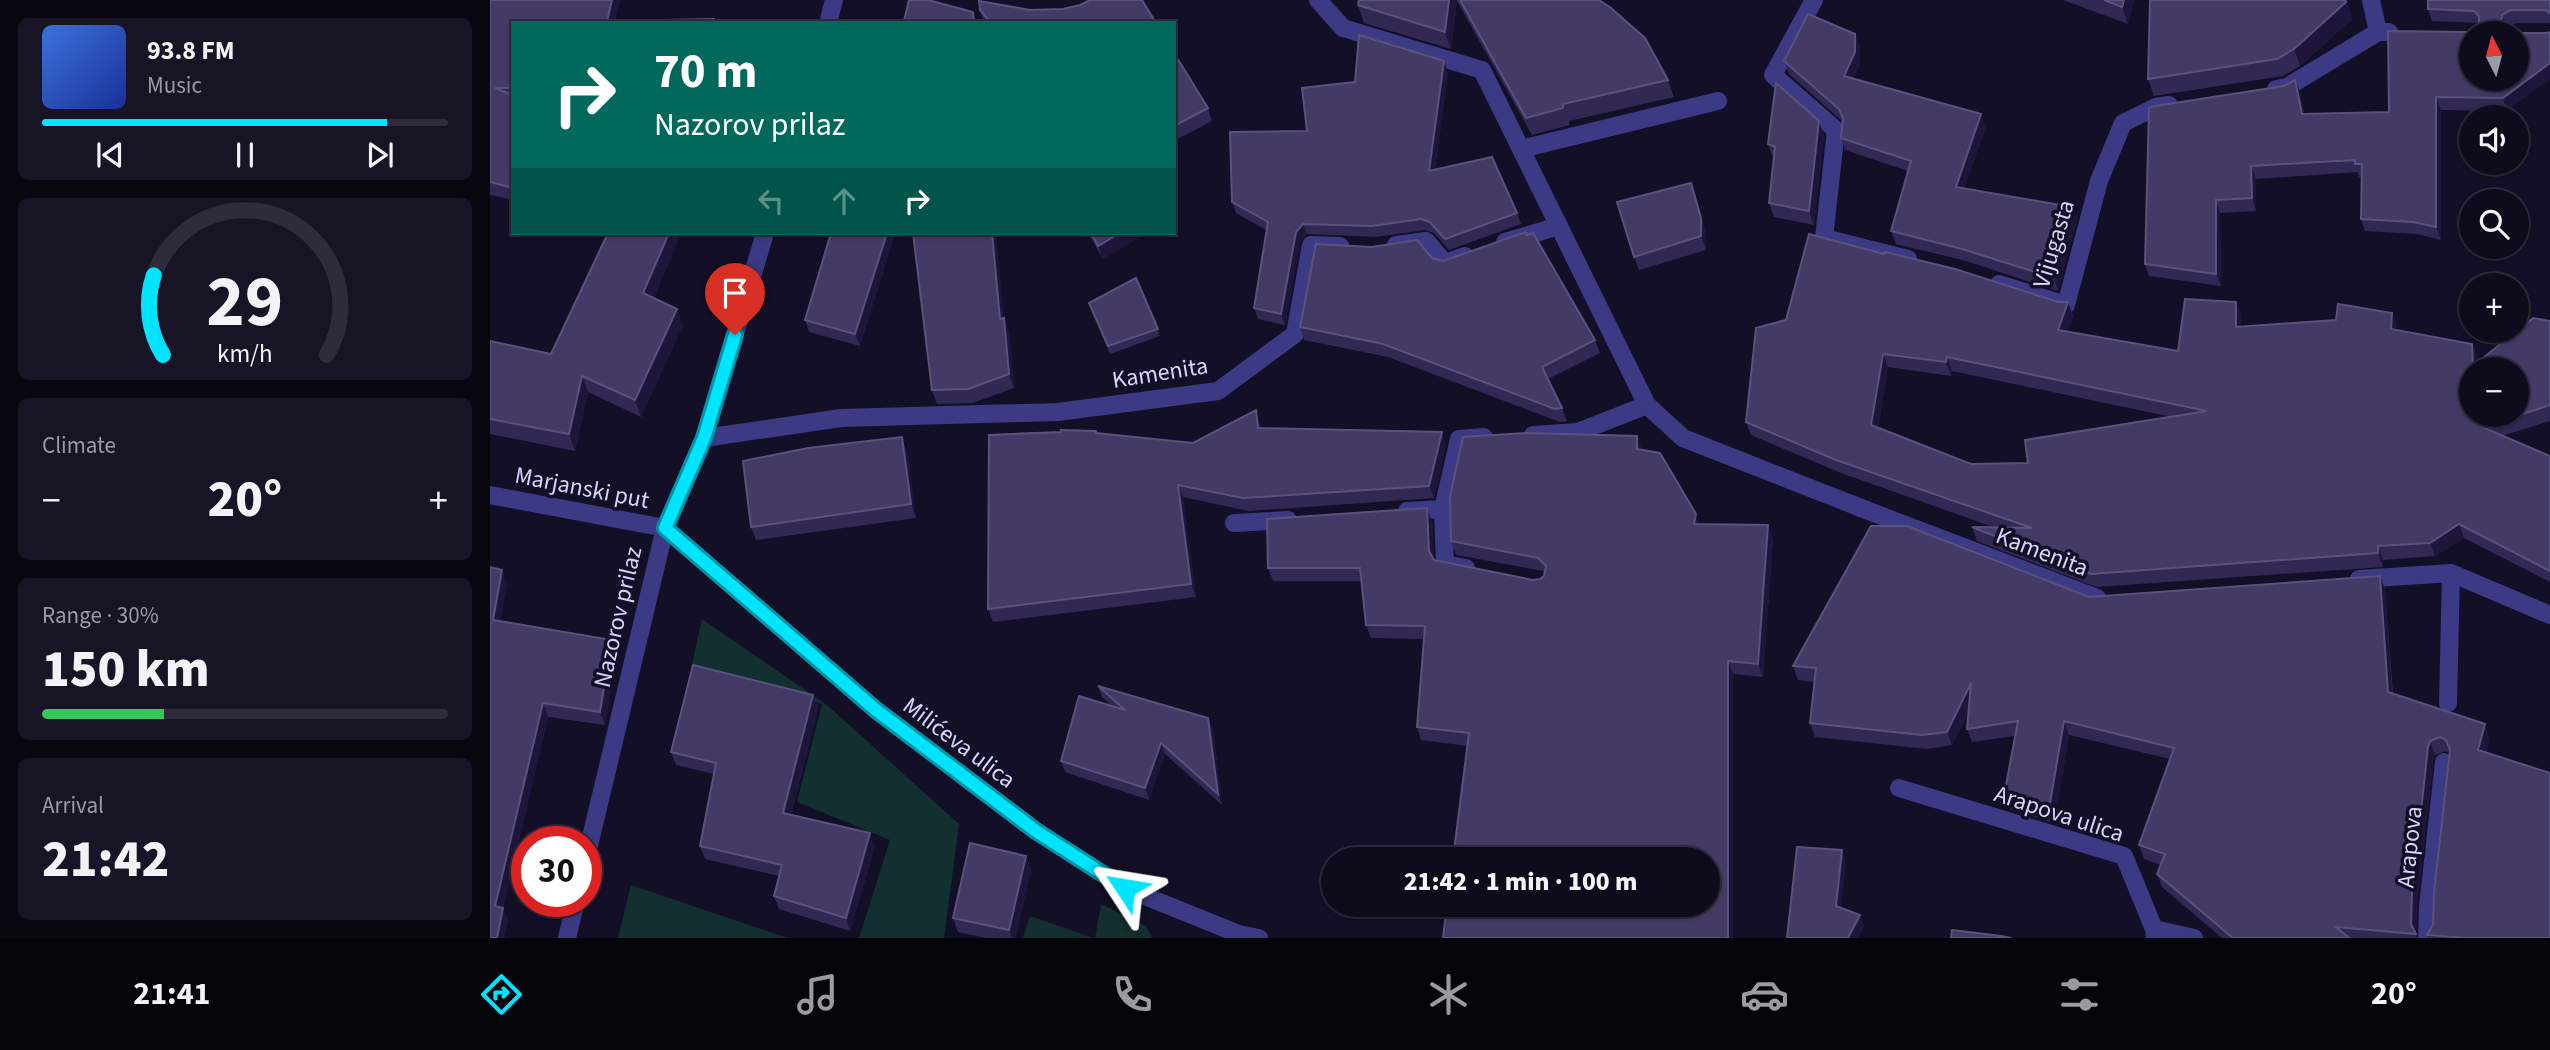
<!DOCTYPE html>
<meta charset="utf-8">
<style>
body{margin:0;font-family:"Source Sans 3",sans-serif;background:#171425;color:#f1f3f6;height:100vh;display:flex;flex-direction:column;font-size:26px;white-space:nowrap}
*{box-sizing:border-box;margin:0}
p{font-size:23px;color:#9b9ba3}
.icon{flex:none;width:38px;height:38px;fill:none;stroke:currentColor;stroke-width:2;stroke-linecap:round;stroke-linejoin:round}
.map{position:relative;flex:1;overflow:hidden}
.details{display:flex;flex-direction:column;gap:18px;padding:18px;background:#08060f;width:490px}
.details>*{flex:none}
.hud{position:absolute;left:21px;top:21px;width:665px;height:214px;border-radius:0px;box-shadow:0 2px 5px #0004,0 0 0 2px #2e2b3b;background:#00695c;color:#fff;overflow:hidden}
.needle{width:46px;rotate:354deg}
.buttons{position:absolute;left:1969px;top:21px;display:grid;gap:14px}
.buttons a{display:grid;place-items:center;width:70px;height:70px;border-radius:50%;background:#0e0b1c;box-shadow:0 2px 5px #0004,0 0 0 2px #2e2b3b;font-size:35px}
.speed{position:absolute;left:21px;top:826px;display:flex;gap:14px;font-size:35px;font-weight:700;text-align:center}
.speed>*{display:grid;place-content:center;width:91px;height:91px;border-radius:50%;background:#0e0b1c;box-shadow:0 2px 5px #0004,0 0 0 2px #2e2b3b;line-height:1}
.speed .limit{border:10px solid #d22;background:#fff;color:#111}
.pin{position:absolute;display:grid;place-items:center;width:60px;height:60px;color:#fff;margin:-72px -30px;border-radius:50% 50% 50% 0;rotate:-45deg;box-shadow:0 0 7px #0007}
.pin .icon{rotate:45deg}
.me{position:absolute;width:77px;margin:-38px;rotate:303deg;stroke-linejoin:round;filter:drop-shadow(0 0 5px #0008)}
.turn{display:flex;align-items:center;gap:24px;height:147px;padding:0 28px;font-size:32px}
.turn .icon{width:91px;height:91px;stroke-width:2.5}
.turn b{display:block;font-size:49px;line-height:60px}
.lanes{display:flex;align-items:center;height:66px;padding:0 28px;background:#0003;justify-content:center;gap:35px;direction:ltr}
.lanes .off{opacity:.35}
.big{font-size:52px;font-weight:800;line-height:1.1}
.details .tile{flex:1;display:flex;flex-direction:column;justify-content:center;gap:10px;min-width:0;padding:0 24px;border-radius:10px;background:#171425}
.details .dial{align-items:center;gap:0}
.dial svg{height:182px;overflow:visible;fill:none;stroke:#2e2b3b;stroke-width:7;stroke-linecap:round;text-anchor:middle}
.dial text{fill:#f1f3f6;stroke:none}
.song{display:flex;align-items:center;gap:21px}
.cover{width:84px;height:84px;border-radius:10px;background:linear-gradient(135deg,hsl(220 70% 55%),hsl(230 70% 35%))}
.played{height:7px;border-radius:4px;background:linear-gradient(90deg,#00e5ff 85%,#2e2b3b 85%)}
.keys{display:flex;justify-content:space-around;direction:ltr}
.heat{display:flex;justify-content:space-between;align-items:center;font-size:38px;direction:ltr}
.charge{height:10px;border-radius:5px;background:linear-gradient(90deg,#34c759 30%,#2e2b3b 0)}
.trip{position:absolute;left:831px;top:847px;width:399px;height:70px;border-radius:35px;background:#0e0b1c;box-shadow:0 2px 5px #0004,0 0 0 2px #2e2b3b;font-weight:800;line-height:70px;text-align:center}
.tab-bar{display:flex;height:112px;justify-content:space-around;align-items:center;background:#06040b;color:#9b9ba3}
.tab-bar .icon{width:49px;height:49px}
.tab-bar .current{color:#00e5ff}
.tab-bar b{font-size:32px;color:#f1f3f6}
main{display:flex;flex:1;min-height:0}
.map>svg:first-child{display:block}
</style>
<main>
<section class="details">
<div class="tile">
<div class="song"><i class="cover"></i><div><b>93.8 FM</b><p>Music</p></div></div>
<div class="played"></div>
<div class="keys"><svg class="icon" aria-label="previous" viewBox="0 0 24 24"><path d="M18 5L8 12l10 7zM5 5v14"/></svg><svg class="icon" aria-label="pause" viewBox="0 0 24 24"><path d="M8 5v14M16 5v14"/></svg><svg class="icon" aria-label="next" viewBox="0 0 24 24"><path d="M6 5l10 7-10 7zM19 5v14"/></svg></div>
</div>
<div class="tile dial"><svg viewBox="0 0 100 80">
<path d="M14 69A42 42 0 1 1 86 69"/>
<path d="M14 69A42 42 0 0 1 10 34" stroke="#00e5ff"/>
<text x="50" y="56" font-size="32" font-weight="700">29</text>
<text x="50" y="72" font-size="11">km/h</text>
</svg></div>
<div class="tile"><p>Climate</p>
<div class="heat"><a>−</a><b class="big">20°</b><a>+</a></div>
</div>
<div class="tile"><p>Range · 30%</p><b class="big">150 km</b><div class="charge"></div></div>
<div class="tile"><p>Arrival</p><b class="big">21:42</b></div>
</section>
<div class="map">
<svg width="2060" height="938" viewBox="0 0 2060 938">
<rect width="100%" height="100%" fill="#130f26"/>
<path fill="#12302f" d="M212,619L337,705L469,824L454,938H369L400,840L307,802L332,704L202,665Z
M141,885L298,938H128Z
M611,904L656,926L662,938H605Z
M540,916L603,938H533Z"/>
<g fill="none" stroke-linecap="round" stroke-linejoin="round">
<path stroke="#3d3a85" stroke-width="18" d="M1031,149L1228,101"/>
<path stroke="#3d3a85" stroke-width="18" d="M1324,0L1283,75L1346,130L1334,238L1418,259
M1881,0L1888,32H1899
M1786,89L1797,87L1888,32
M1015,242L1069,226
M906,245L936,241L955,263L975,256
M1509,284L1576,305L1609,181L1633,123L1666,107L1679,105
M1043,435L1088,432L1157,405
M214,438L351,418L568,412L728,391L805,334L821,245L850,246
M1371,508L1607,598
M953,509L955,564L976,568
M917,511L953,509L969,439L994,437
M744,523L798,520
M1869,579L1961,573L2060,615
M1958,703L1961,573
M1409,788L1634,856L1664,929L1665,938
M1664,929L1704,938
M1937,938L1938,906L1954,762"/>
<path stroke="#3d3a85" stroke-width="18" d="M828,0L853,28L992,70L1157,405L1193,438L1371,508
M338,23L344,0
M0,495L175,528L386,710L546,831L635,888L749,934L769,938
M96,858L175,528L214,438L275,233
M77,938L86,901"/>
</g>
<path fill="#312854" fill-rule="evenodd" d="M0,0H130L125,21L224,19L226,23H23V200L0,195Z
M869,0H1109L1178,80L1184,97L1079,121L1080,125L1042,135L967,1L961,49L874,23L868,5Z
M1573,0H1644L1638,24Z
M2060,0V23H2026L2017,28V111L1951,110V240L1927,234L1875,231L1871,219L1872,177H1869L1868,172L1766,179V211L1730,213L1731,286L1659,276L1655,264L1794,86L1805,80L1810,92L1814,114L1899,112L1978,32L1989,26L1988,23L1942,21L1938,9Z
M590,5L666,23H494L490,10L573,9Z
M1862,19L1810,66L1793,76L1664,96L1658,79Z
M1365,34L1370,47V64L1363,79L1496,127L1474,188L1582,207L1587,220L1568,291L1476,261L1406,244L1401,231L1418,171L1355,150L1351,138L1352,121L1299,74L1294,61Z
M684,53L718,108L722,121L684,141Z
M958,72L945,169L1027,213L1031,224L959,250L944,233L935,230L886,237L817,234L810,243L795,325L768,319L764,308L776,230L746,213L742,202L817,131L865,82Z
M1334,135L1324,225L1284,217L1279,203L1284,159L1283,158L1278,144Z
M1201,183L1216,232V250L1149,270L1144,257Z
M118,233H191L164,298L193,325L151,417L98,392L85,451L0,434V341L61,354Z
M341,233H405L370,346L319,332L315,320Z
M598,233H656L613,259Z
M942,258L953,261L1105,340L1110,353L1058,379L1072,408L1077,421L1070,422L898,357L814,340L810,327Z
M646,278L670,336L620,354L602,311Z
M1568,302H1578L1583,316L1577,332L1688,351L1746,302L1751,316V327L1907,326V330L1982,344L1987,358V363L2060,321V421L2012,436L2060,456V582L1974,538L1945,556L1893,560V567L1606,587L1487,541L1482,527L1506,528L1351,473L1261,435L1256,422L1266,328ZM1398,367L1461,376L1462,371L1682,417L1538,463L1481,464L1388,428Z
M514,319L519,332L524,388L483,403L447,404L442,390Z
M770,423L771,428L956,444L944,498L758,511L693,497L706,597L503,622L498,609L606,431L607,433L703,443Z
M1152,449L1209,524L1283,538L1273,677L1243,674L978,746L931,740L927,727L934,639L881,638L876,625L871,581H783L778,568L942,521L944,560L1043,580L1050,579L1054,576L1055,573L1053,571L966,555L961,541Z
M417,451L426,518L266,540L261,527Z
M0,567L17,584L10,621L122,640L127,654L115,725L58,717L13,908L18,922L0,938Z
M1890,576L1895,589L1903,693L2000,738L1996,752L2060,938H1938L1937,935L1943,925L1960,753L1955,751L1945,755L1943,761L1927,906L1926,934L1927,938H1732L1672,887L1667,874L1671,865L1654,859L1649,845L1680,759L1579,735L1564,823L1519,809L1514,796L1525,736L1482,742L1477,729L1479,712L1462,745L1437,749L1325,737L1320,723L1324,682L1308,680L1303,666L1599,597Z
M608,686L723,729L732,805L675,754L659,800L575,772L571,761L622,706L612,697Z
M323,695L328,708L301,815L385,846L360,931L289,909L284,896L289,876L215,859L210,846L224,774L186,765L181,752Z
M536,856L541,870L525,938H496L468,932L463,918Z"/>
<path fill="#1d163a" d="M122,0H130L125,23L117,21Z
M959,0H967V1L961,49L955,32Z
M1634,0H1644L1638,24L1632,7Z
M1855,0H1857L1862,19L1810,66L1804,49Z
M2012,15L2017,28L2016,33L2011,27Z
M1365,34L1370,47V64L1359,89L1354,76Z
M954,61L958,72L943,182L939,171Z
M2060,63V79L2017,111L2013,98Z
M1805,80L1810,92L1816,126L1812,114Z
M1946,97L1951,110V240L1946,227Z
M1491,114L1496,127L1470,200L1466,187Z
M1329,121L1334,135L1324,225L1319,211Z
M1761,166L1766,179V211L1762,198Z
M1201,183L1216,232V250L1211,236Z
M1726,200L1730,213L1731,286L1726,274Z
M1582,207L1587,220L1568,291L1564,278Z
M813,224L817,234L810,243L795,325L791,314L806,232Z
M179,233H191L159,310L153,293Z
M397,233H405L370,346L365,334Z
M502,233H506L514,319L519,332L524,388L519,374L510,319Z
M630,233H656L613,259L608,246Z
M1578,302L1583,316L1573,344L1568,330Z
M1746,302L1751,316V341L1746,327Z
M187,309L193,325L151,417L145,400Z
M1902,313L1907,326L1906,343L1901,329Z
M1982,344L1987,358L1988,369L1983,366Z
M1393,354L1398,367L1386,438L1381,425Z
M1457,357L1462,371L1461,376L1456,362Z
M92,376L98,392L85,451L79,434Z
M766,410L770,423L772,440L768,428Z
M952,432L956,444L944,498L939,486Z
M1147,436L1152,449V462L1147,449Z
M412,437L417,451L426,518L421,504Z
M688,485L693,497L706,597L701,584Z
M937,508L942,521L944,564L939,551Z
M1206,514L1210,528L1204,524Z
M1969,524L1974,538L1945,556L1940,543Z
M1278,525L1283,538L1273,677L1268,664Z
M1888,546L1893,560V567L1888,553Z
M12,570L17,584L8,634L3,620Z
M1890,576L1895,589L1903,705L1898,692Z
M122,640L127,654L115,725L110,712Z
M1238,661L1243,674V938H1238Z
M1481,683L1486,697L1462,745L1457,732Z
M323,695L328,708L298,826L293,813Z
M53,703L58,717L13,908L18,922L15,938H7L5,906Z
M718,718L723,729L732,805L728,794Z
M1574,721L1579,735L1564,823L1559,809Z
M1995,724L2000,738L1993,764L1988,750Z
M1940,741L1945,755L1943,761L1927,906L1926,934L1921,924L1922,892L1938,747Z
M671,743L675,754L659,800L655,788Z
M380,833L385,846L360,931L356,918Z
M1352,850L1356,861L1350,918L1346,906Z
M536,856L541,870L525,938H522L519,930Z
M1370,915L1374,926L1368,938H1358Z"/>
<path fill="#433a66" stroke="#5a527e" stroke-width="2" fill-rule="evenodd" d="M0,0H122L117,21L224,19V23H23V88H5L23,95V188L0,182Z
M419,0H438L483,12L484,23H410L411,20L414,21Z
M600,0H652L666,23H501L490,10L489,1L540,10L573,9L590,5Z
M869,0H959L955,32L868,5Z
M970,0H1109L1121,8L1155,38L1178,80L1073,104V108L1036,118Z
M1614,0H1634L1632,7Z
M1660,0H1855L1856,2L1804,49L1787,59L1658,79Z
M1938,0H2060V13L2055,10H2021L2012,15L2011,27L2021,33H2056L2060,32V63L2013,98L1946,97V227L1923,222L1871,219L1872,164H1865V160L1761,166L1762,198L1726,200V274L1655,264L1659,108L1665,106L1794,86L1805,80L1812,114L1899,112L1898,31L1978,32L1989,26V16L1984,11L1938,9ZM1981,33H2026V79H1981Z
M1318,14L1365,34V52L1354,76L1491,114L1466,187L1582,207L1564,278L1472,249L1401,231L1421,161L1351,138L1353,118L1349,109L1294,61Z
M869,35L954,61L939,171L1002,157L1027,213L955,239L940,222L931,219L882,226L813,224L806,232L791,314L764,308L778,222L742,202L740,132L817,131L812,88L865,82Z
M684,53L718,108L684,126Z
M1286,83L1329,121L1319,211L1279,203L1285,147L1278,144Z
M1201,183L1211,218V236L1144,257L1127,202Z
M1036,232L1037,235L1043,233L1105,340L1052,367L1072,408L1065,409L893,344L810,327L826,244L882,247L927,240L942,258L953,261Z
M118,233H179L153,293L187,309L145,400L92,376L79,434L0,419V341L61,354Z
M341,233H397L365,334L315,320Z
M423,233H502L510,319L514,318L519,374L478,389L442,390Z
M601,233H630L608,246Z
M1319,234L1394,254L1395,252L1465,269L1568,302H1578L1568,330L1688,351L1695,299L1746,302V327L1846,320L1848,304L1902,313L1901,329L1982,344L1983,366L2043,318L2060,321V405L1992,427L2060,456V571L1969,524L1940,543L1888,546V553L1601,574L1482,527L1542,528L1346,460L1256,422L1266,328L1296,320ZM1393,354L1456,362L1457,357L1717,411L1535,440L1538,463L1481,464L1381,425ZM1981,369H2026V415H1981Z
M646,278L668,329L618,346L599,303Z
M766,410L768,428L952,432L939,486L753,498L688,485L701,584L498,609L499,435L571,432V430L606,431V433L703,443Z
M1036,433L1147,436V449L1170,453L1206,514L1204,524L1278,525L1268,664L1238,661V938H953L957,905H1218V859H963L979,733L927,727L935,626L876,625L870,568H778L777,519L937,508L939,551L944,560L1043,580L1050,579L1054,576L1056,566L1048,558L961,541L960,497L973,437Z
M412,437L421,504L261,527L253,461L318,448Z
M1381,526H1417L1599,597L1890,576L1898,692L1995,724L1988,750L2060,773V938H1976L1937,935L1943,925L1944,893L1960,750L1956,740L1950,737L1940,741L1938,747L1922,892L1921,924L1926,934L1846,927L1859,938H1743L1667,874L1675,854L1649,845L1684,748L1574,721L1559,809L1514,796L1528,721L1477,729L1481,683L1457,732L1432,735L1320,723L1326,668L1303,666Z
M0,567L12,570L3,620L122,640L110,712L53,703L5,906L13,908L7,938H0Z
M203,665L323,695L293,813L380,833L356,918L284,896L292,865L210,846L226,763L181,752Z
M608,686L718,718L728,794L671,743L655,788L571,761L589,696L635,710Z
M480,843L536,856L519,930L463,918Z
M1307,847L1352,850L1346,906L1370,915L1358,938H1297Z
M1462,930L1511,936L1521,938H1461Z"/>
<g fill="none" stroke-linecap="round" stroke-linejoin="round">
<g stroke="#0095a6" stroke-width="18">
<path id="route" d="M245,335L214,438L175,528L386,710L546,831L635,888"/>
</g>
<use href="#route" stroke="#00e5ff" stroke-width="12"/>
</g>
<g text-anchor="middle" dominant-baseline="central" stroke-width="7" stroke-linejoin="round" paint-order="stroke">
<g font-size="24" fill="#d9d4ff" stroke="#130f26">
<text transform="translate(1564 244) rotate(-73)">Vijugasta</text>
<text transform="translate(670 373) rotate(-9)">Kamenita</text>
<text transform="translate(92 488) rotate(11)">Marjanski put</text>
<text transform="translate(1552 552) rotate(21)">Kamenita</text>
<text transform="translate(128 617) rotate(-77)">Nazorov prilaz</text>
<text transform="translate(469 743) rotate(37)">Milićeva ulica</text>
<text transform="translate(1569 814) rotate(18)">Arapova ulica</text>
<text transform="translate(1920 847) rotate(-84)">Arapova</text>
</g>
</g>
</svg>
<div class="buttons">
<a><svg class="needle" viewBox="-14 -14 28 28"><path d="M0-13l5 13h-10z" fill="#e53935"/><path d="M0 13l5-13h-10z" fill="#9b9ba3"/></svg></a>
<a><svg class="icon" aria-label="sound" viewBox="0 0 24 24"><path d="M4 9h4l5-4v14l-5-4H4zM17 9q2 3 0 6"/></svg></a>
<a><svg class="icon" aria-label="search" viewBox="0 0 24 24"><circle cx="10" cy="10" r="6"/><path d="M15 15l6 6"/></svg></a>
<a>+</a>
<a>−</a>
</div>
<div class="speed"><div class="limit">30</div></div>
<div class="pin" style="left:245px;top:335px;background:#d93025"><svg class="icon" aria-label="arrive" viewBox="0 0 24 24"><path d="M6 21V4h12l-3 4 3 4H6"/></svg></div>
<svg class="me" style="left:635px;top:888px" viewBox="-20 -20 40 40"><path d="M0-17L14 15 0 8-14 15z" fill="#00e5ff" stroke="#fff" stroke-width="4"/></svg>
<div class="trip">21:42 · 1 min · 100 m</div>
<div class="hud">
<div class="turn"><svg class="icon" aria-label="right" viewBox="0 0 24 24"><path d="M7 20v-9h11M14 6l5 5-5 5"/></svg><div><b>70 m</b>Nazorov prilaz</div></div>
<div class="lanes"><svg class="icon off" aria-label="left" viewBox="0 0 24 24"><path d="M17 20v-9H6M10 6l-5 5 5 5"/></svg><svg class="icon off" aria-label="ahead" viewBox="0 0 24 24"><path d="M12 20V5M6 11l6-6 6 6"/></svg><svg class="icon" aria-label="right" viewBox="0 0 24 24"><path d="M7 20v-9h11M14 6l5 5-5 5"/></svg></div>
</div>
</div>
</main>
<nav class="tab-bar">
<b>21:41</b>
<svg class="icon current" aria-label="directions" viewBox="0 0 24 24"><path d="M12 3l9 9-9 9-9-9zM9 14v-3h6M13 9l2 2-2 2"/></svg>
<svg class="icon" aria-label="music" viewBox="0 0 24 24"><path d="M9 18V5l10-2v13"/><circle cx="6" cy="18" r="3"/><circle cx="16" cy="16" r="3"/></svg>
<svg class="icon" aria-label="phone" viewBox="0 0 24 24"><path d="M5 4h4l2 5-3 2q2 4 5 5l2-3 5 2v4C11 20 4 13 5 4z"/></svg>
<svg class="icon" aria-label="climate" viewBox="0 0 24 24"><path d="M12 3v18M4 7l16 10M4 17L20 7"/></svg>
<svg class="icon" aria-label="car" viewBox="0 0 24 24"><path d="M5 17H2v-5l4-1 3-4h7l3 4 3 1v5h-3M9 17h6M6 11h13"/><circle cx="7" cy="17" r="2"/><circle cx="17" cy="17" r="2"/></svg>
<svg class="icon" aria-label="filters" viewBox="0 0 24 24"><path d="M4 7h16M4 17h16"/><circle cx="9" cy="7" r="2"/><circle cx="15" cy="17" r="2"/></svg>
<b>20°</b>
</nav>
